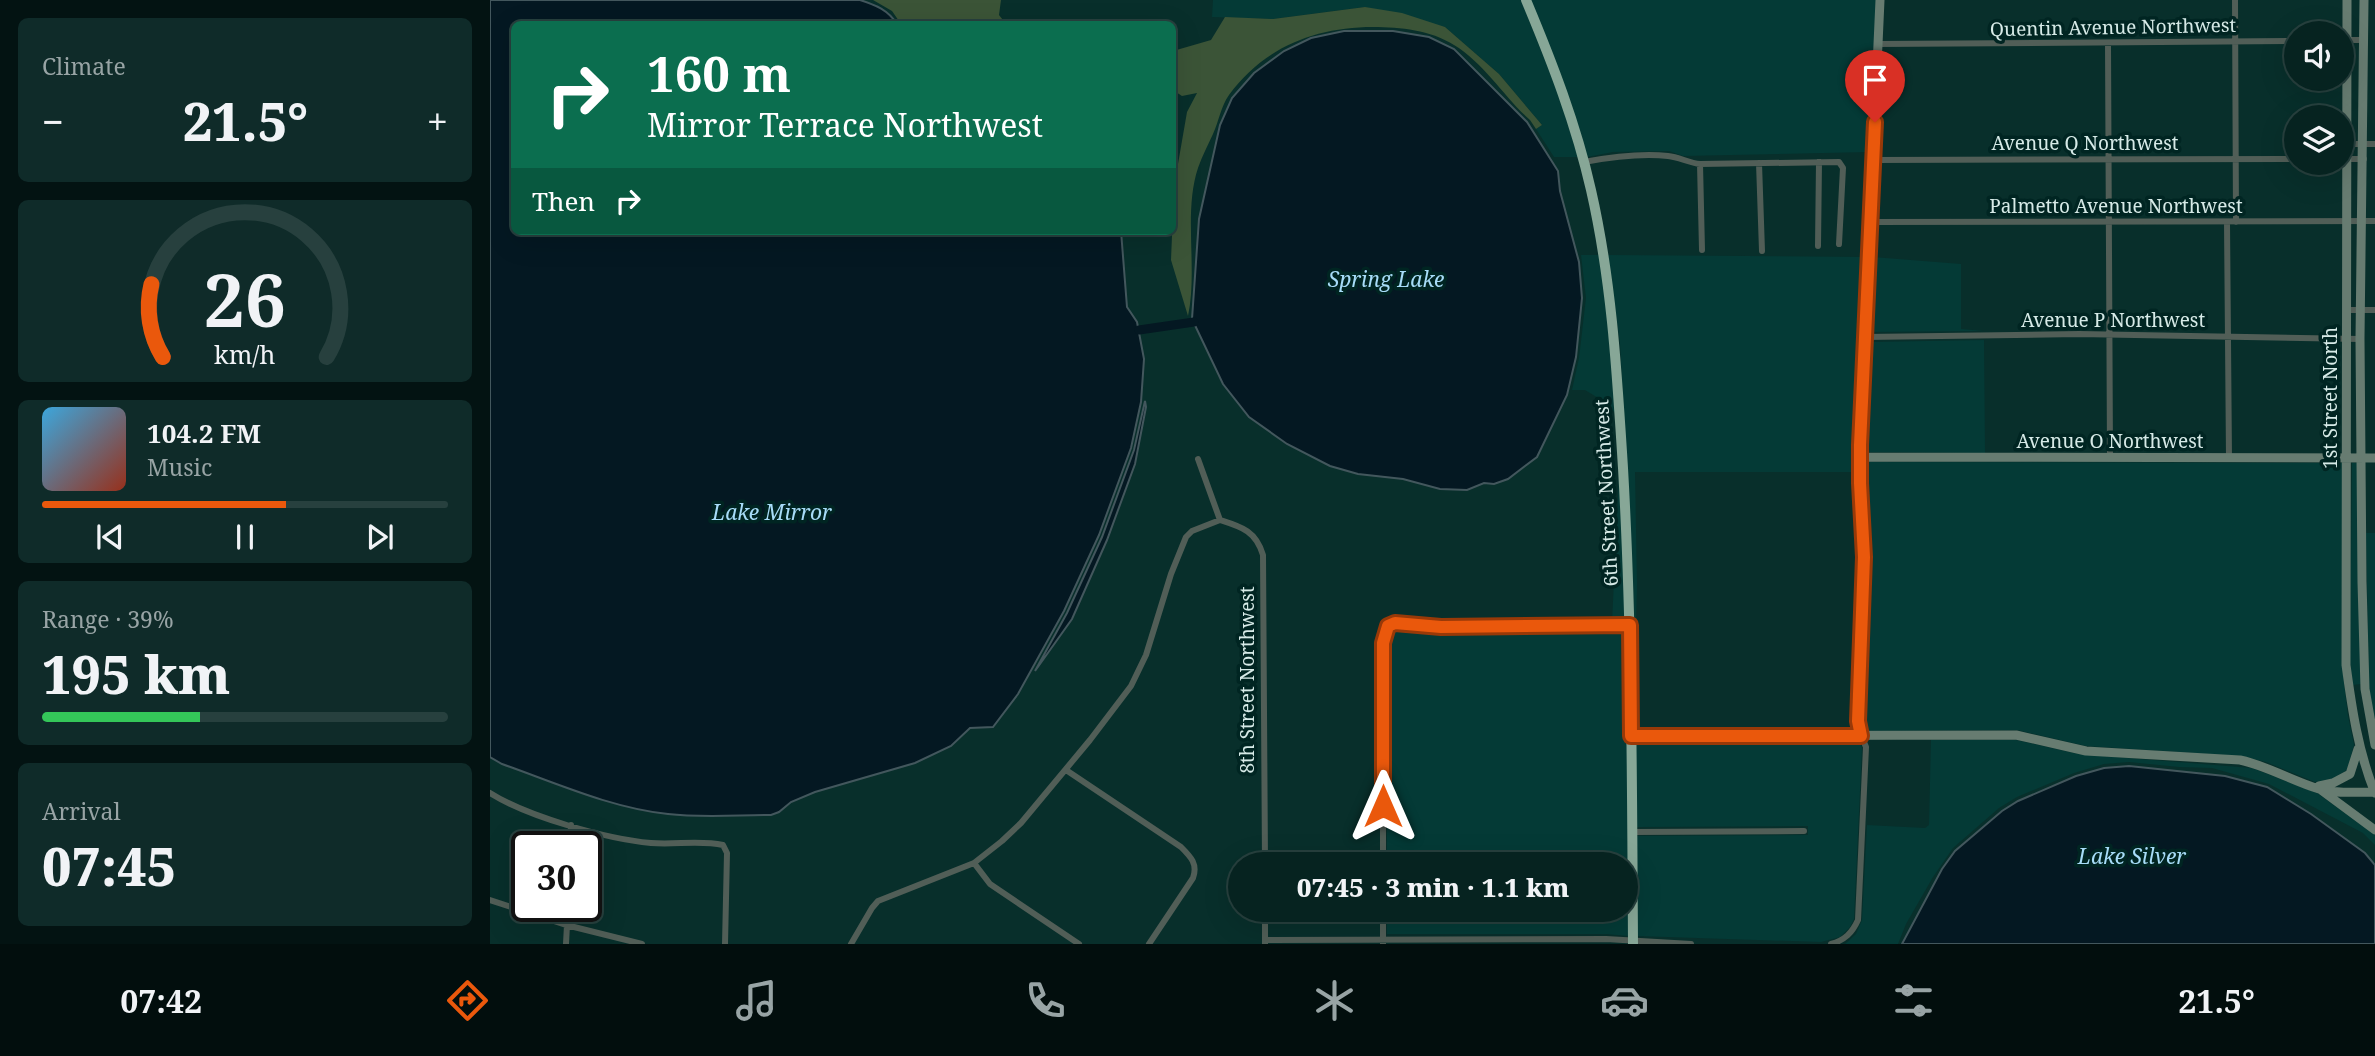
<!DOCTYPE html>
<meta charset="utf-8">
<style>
body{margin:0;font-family:"Noto Serif",serif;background:#0f2b29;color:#f1f3f6;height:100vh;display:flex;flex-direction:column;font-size:26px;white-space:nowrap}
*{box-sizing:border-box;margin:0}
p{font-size:23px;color:#98a4a5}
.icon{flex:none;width:38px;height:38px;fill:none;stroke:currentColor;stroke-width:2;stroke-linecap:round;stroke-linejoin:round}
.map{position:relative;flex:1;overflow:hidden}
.details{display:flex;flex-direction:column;gap:18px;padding:18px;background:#031312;width:490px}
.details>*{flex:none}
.guide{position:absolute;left:21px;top:21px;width:665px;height:214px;border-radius:10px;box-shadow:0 7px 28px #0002,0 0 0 2px #27403e;background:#0b6e4f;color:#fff;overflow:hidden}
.controls{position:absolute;left:1794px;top:21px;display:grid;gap:14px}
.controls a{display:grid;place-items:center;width:70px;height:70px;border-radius:50%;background:#062320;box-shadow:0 7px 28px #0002,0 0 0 2px #27403e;font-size:35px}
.speed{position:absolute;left:21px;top:831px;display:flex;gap:14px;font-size:35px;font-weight:700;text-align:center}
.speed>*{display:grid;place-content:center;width:91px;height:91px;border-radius:50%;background:#062320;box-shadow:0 7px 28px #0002,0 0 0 2px #27403e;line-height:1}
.speed .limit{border:4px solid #111;border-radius:10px;background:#fff;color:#111}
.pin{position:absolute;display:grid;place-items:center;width:60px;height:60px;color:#fff;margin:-72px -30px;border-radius:50% 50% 50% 0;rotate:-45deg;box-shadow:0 0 7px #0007}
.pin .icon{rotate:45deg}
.me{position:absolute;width:77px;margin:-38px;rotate:0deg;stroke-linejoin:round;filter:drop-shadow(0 0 5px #0008)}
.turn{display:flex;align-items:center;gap:24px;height:147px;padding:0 21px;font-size:32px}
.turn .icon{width:91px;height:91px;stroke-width:2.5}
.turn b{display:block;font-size:49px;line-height:60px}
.then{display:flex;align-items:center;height:66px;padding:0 21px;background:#0003;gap:14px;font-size:26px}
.big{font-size:52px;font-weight:800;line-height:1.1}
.details .card{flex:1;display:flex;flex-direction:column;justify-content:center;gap:10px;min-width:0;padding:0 24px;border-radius:10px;background:#0f2b29}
.details .dial{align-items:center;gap:0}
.dial svg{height:182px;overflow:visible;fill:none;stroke:#27403e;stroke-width:7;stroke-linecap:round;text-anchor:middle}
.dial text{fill:#f1f3f6;stroke:none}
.song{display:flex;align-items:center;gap:21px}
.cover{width:84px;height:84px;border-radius:10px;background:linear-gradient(135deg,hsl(200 70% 55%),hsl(10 70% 35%))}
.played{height:7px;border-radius:4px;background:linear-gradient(90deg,#ea580c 60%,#27403e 60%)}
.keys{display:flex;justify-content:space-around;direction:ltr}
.heat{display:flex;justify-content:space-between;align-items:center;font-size:38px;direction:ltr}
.charge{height:10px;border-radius:5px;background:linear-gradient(90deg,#34c759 39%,#27403e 0)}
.trip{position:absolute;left:738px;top:852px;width:410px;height:70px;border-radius:35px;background:#062320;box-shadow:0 7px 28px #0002,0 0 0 2px #27403e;font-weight:800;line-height:70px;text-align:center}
.tabs{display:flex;height:112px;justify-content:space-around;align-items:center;background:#020e0d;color:#98a4a5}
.tabs .icon{width:49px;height:49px}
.tabs .on{color:#ea580c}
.tabs b{font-size:32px;color:#f1f3f6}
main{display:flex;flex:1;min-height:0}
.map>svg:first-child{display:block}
</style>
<main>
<section class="details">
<div class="card"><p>Climate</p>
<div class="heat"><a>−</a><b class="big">21.5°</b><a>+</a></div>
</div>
<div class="card dial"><svg viewBox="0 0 100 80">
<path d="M14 69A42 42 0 1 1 86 69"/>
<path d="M14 69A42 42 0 0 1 9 37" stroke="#ea580c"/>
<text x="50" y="56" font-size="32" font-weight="700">26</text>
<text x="50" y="72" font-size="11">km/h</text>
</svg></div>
<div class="card">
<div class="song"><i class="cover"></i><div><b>104.2 FM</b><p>Music</p></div></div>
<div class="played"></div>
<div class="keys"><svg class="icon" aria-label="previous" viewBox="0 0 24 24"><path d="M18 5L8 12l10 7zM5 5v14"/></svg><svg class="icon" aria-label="pause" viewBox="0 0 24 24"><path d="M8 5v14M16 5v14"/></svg><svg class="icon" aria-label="next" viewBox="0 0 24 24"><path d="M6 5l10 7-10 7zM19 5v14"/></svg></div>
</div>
<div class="card"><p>Range · 39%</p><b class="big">195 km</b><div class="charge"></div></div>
<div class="card"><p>Arrival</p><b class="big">07:45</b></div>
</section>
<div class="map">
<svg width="1885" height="944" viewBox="0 0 1885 944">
<rect width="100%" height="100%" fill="#082f2b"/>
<path fill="#043a36" d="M723,0H1031L1069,95L1088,157H1064L1046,129L1052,125L1009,74L955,27L875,7L783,19L722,17Z
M1040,0H1386L1379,152L1193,156L1179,151L1123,152L1097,157Z
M1091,255H1110L1114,282L1126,414L1115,402L1095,390H1082L1089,358L1096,298Z
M1118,255L1375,257L1366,472H1145L1147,585L1145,664L1143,584L1130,344Z
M1383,257L1471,264V329L1494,331L1379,332Z
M1494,340L1495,453L1374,452L1379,342Z
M1374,462L1853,463L1852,665L1858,716L1864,745L1857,770L1842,779L1825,782L1776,762L1751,756L1596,746L1527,730L1374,731L1372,721L1378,537Z
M1862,463H1867L1871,684L1863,685L1860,664Z
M1129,476L1136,622H1122Z
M1876,533H1885V727L1879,688Z
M905,628L951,632H1137L1139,936L1116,934H897V910H1136V864H897V644L901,630Z
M1362,739L1369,741L1372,748L1364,919L1360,927L1350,937L1331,942L1147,936L1146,836L1318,835V826L1146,827L1145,740Z
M1441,740H1526L1588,754L1762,768L1827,793L1885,835V845L1873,833L1779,784L1722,768L1689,767L1639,762L1614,764L1584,773L1527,797L1509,808L1463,848L1443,877L1416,924L1408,944H1355L1366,934L1372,920L1377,825L1435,828L1439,825Z"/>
<path fill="#3b5437" d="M383,0H511L509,15L516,24H411L402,11Z
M875,7L912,13L955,27L1009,74L1052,125L1046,129L1040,120C1014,97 994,63 964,45C940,30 911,27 883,27C826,27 774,47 739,95C731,106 729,121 723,134C718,145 712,156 708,168C693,213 708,269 698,316L681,260L684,187L697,112L707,93L692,96L683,90V51L721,40L735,17L783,19Z"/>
<path fill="#041822" stroke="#43575d" stroke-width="2" d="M0,0H370C386,5 398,10 407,24H24V231H631L637,307L647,322L654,359L651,402L641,448L609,535L574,611L528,694L503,727L480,728L461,746L425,763L325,792L301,802L289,812L281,815C247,815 211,818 178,814C121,808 66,783 12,764L0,757Z
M854,31H903L939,37L964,49L1037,122L1068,171L1070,191L1089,262L1092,298L1086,357L1077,395L1047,457L1018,479L1004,484L994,483L977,490L950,489L913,479L868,474L840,466L797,444L759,417L733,384L702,319L709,219L730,125L742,98L764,73L794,51L821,38Z
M655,401L656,407L645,464L617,540L582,619L545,671L577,613L612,537L644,450Z
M1639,766L1735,776L1777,787L1821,814L1875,853L1885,865V944H1412L1452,869L1465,851L1512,811L1528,801L1586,776L1614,768Z"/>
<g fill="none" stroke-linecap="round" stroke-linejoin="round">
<path stroke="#041822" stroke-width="9" d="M649,330L704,322"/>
<path stroke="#515e57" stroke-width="6" d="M1745,0L1746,222
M1852,40H1874
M1388,44L1806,41
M1618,44L1620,457
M1857,144H1885
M1852,159H1874
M1383,160L1806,159
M1094,162C1121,157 1150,153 1178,156C1189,157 1199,163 1210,164L1349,162L1353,168L1349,244
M1269,163L1272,251
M1210,164L1212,250
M1380,222L1885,221
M1737,222L1739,458
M1328,246L1329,162
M1857,310H1885
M1375,337L1589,334L1870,339
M708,459L730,520
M730,520C752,527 766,531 773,555L775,864
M576,770L691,847C701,857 708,864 703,878L659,944
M0,793C38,817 117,839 161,843C185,845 210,840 233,845L237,853L235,944
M1142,832L1314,831
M81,847V825
M484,863L500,884L589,944
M893,864V643L898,626L911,623L951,627L1140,625
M0,900L76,925L152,944
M775,940L1116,939L1201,944
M76,944L78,906
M361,944L382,908L388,901L484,863L512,841L531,823L600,740L641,686L656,655L681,574L696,537L702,531L730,520
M775,944V910
M893,944V910
M1341,944C1355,940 1362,933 1368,920L1376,747L1371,735"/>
<path stroke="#677c71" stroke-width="9" d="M1857,0L1856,665C1862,709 1868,751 1885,793
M1874,0L1870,339L1872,582L1875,689L1885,745
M1370,457L1885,458
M1371,735L1368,721L1374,557L1370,483L1371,420L1390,0
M1141,736L1526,735L1596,751L1750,760C1778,766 1802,781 1829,789C1847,794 1867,792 1885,792
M1829,786L1843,783L1860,774L1868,749
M1831,790L1885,830"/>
<path stroke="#87a797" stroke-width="10" d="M1036,0C1062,62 1086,124 1101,190C1122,282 1127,374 1133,468C1142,627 1142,785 1143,944"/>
</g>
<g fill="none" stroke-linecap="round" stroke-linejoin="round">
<g stroke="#983908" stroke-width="18">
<path id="route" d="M893,806V643L898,626L905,623L951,627L1140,625L1141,736H1371L1368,721L1374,557L1370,483V445L1385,122"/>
</g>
<use href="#route" stroke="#ea580c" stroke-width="12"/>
</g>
<g text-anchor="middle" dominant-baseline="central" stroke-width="7" stroke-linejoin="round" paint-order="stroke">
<g font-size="19" fill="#d6eae7" stroke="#002522">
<text transform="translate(1623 27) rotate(-1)">Quentin Avenue Northwest</text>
<text x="1595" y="143">Avenue Q Northwest</text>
<text x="1626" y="206">Palmetto Avenue Northwest</text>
<text x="1623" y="320">Avenue P Northwest</text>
<text transform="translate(1840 398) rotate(-90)">1st Street North</text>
<text x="1620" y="441">Avenue O Northwest</text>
<text transform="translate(1116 493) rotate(-93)">6th Street Northwest</text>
<text transform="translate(757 680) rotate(-90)">8th Street Northwest</text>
</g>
<g font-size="21" font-style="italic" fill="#a7dcf8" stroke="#002522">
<text x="896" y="279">Spring Lake</text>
<text x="282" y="512">Lake Mirror</text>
<text x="1642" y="856">Lake Silver</text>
</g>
</g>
</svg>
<div class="controls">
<a><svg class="icon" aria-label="sound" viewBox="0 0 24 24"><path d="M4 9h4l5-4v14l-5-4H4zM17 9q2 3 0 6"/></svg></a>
<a><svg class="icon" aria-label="layers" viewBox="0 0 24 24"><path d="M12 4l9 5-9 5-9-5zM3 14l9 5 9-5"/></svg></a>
</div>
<div class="speed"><div class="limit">30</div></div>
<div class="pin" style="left:1385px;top:122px;background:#d93025"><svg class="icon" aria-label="arrive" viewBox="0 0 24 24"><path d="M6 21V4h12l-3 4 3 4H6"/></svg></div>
<svg class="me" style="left:893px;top:806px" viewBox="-20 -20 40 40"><path d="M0-17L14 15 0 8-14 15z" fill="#ea580c" stroke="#fff" stroke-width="4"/></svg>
<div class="trip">07:45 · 3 min · 1.1 km</div>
<div class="guide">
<div class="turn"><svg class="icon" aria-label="right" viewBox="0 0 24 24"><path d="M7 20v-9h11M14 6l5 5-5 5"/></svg><div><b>160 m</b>Mirror Terrace Northwest</div></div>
<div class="then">Then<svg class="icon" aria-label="right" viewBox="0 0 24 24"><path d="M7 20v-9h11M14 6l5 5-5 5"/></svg></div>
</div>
</div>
</main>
<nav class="tabs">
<b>07:42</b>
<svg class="icon on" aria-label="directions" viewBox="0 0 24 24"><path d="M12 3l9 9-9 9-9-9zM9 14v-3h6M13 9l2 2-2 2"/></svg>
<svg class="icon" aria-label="music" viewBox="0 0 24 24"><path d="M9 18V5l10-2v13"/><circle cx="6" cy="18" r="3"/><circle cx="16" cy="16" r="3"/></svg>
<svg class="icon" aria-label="phone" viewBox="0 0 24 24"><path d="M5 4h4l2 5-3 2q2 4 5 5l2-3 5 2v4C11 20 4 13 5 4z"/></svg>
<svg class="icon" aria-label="climate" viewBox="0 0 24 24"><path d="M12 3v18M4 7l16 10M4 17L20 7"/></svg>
<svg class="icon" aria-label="car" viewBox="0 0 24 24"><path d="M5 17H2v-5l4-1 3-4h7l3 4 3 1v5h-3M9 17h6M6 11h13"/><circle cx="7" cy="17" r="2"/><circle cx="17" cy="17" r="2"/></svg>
<svg class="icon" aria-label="filters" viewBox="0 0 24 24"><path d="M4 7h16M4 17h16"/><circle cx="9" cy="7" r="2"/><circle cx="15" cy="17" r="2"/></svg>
<b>21.5°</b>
</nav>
